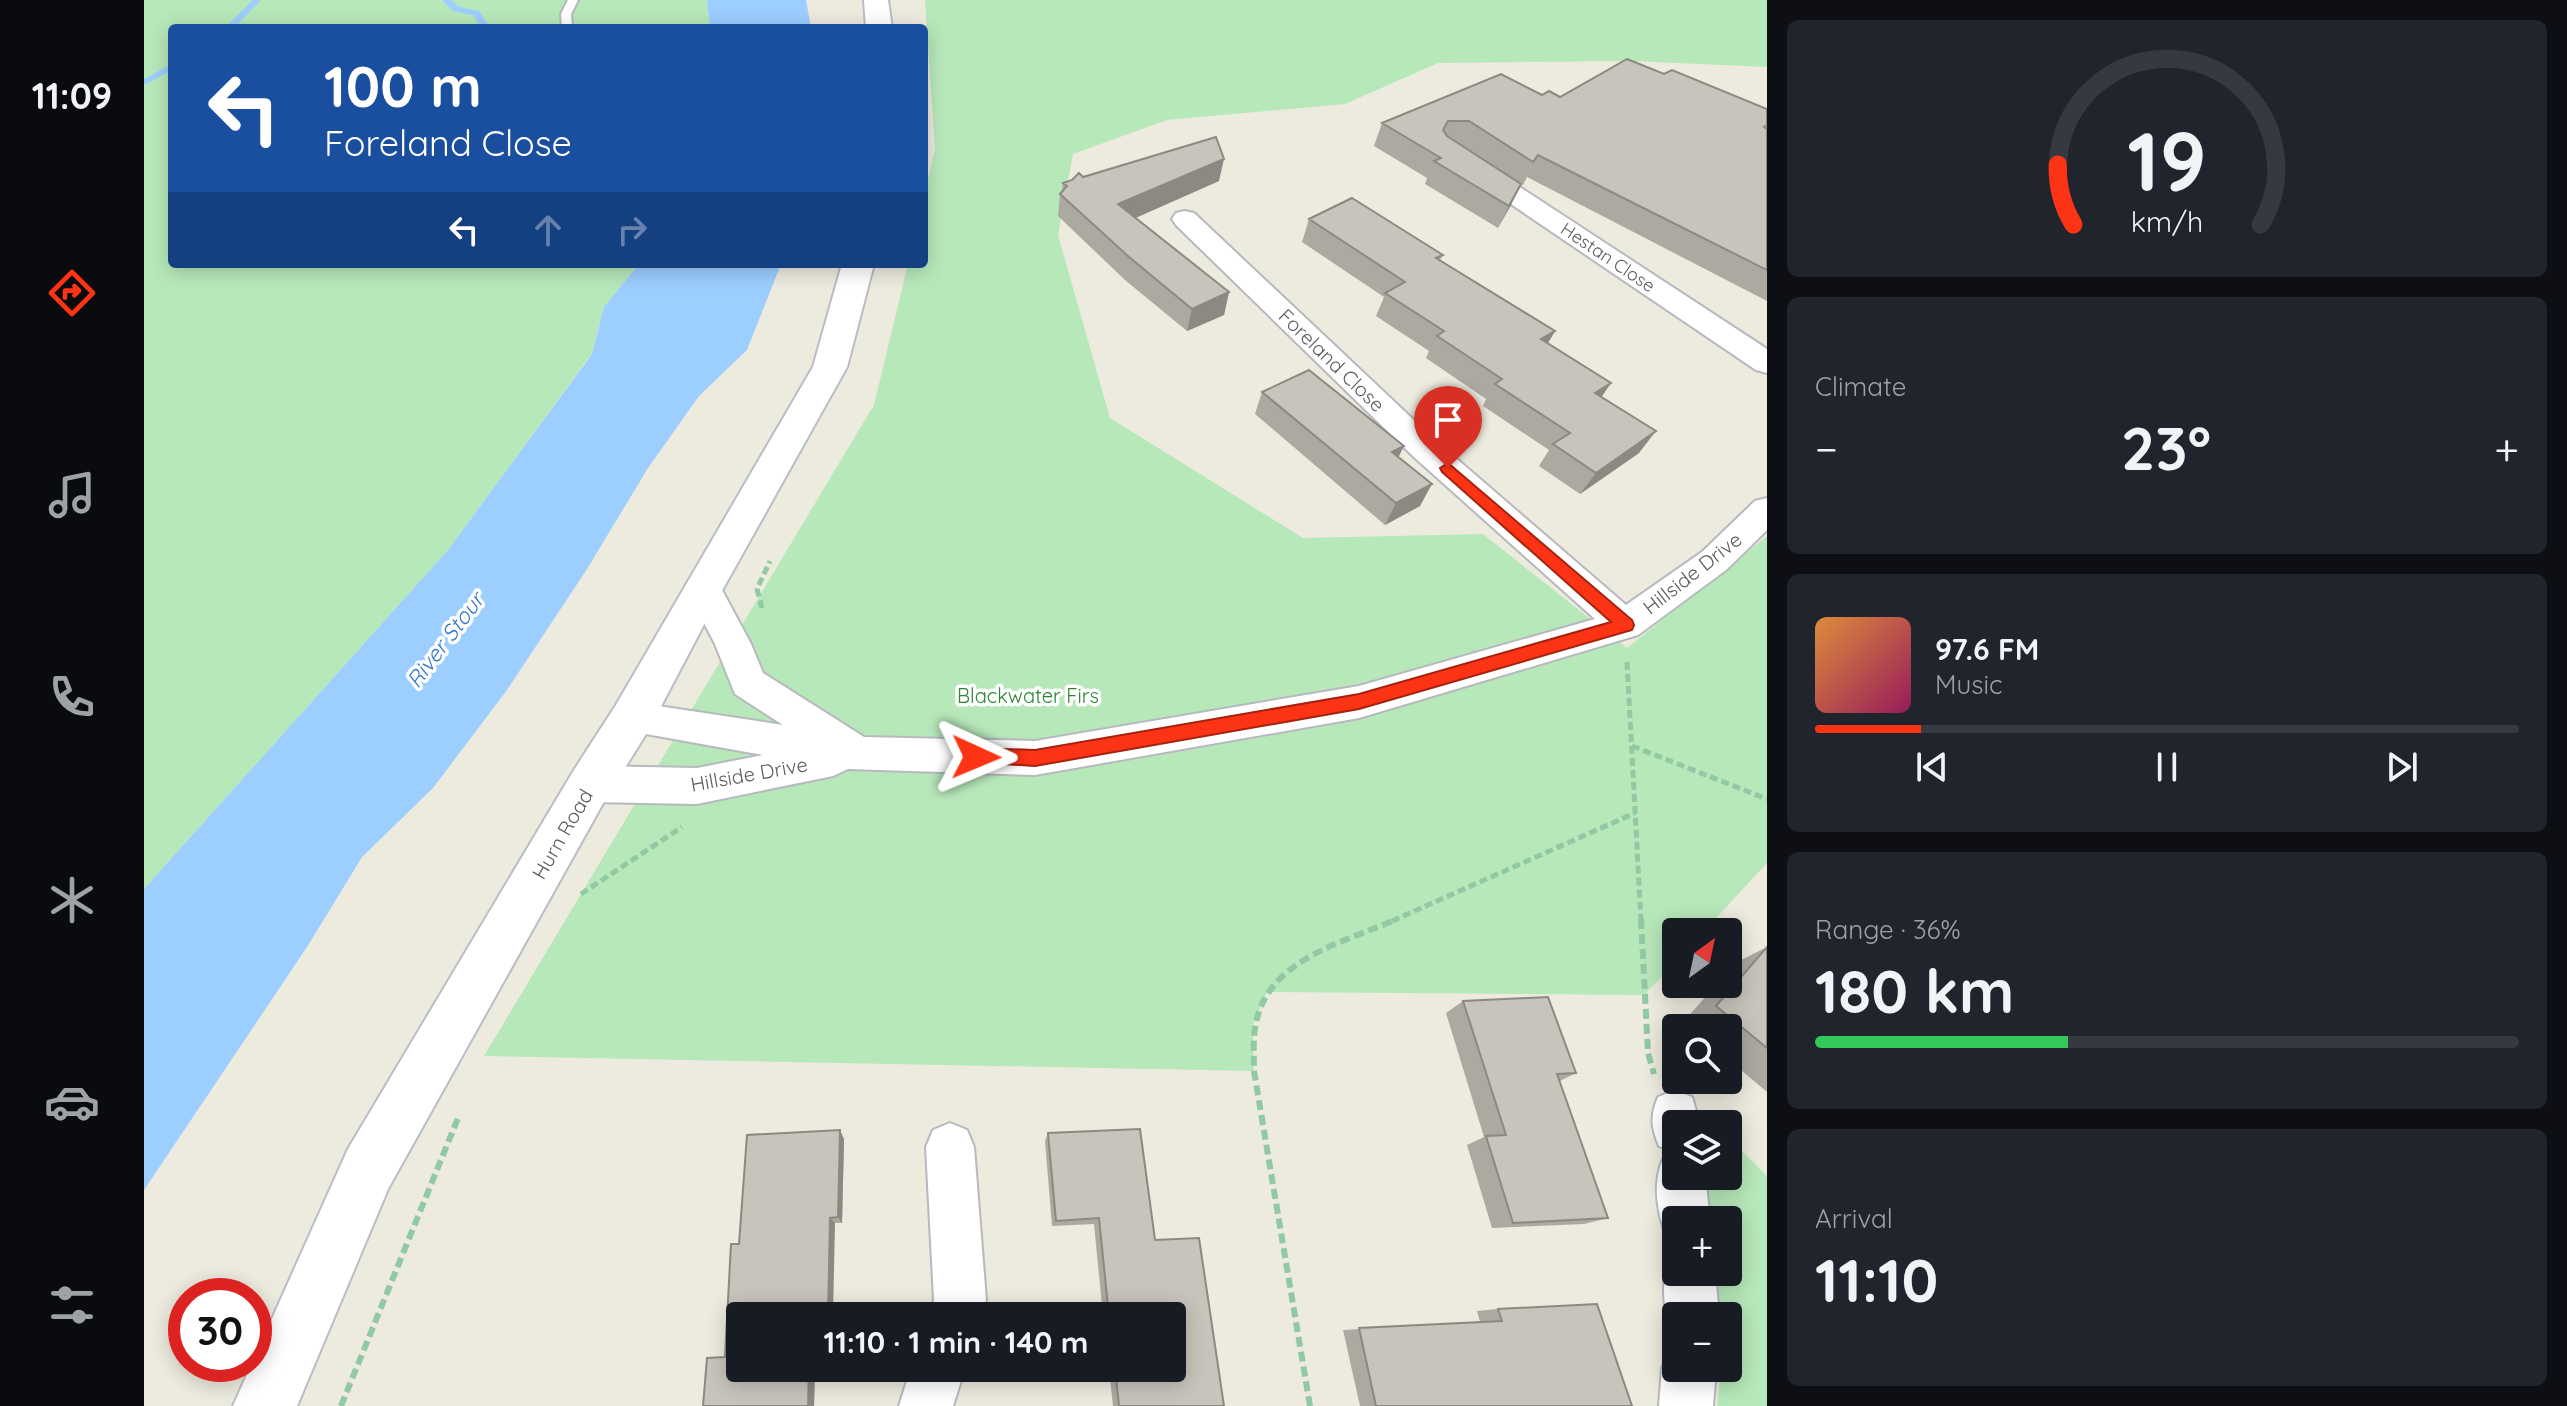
<!DOCTYPE html>
<meta charset="utf-8">
<style>
body{margin:0;font-family:Quicksand,sans-serif;background:#20242c;color:#f1f3f6;height:100vh;display:flex;flex-direction:column;font-size:30px;white-space:nowrap}
*{box-sizing:border-box;margin:0}
p{font-size:26px;color:#9ea1a6}
.icon{flex:none;width:44px;height:44px;fill:none;stroke:currentColor;stroke-width:2;stroke-linecap:round;stroke-linejoin:round}
.map{position:relative;flex:1;overflow:hidden}
.panel{display:flex;flex-direction:column;gap:20px;padding:20px;background:#0d0f14;width:800px}
.panel>*{flex:none}
.top-card{position:absolute;left:24px;top:24px;width:760px;height:244px;border-radius:8px;box-shadow:0 4px 20px #0003;background:#1a4fa0;color:#fff;overflow:hidden}
.needle{width:52px;rotate:33deg}
.tools{position:absolute;left:1518px;top:918px;display:grid;gap:16px}
.tools a{display:grid;place-items:center;width:80px;height:80px;border-radius:8px;background:#171b24;box-shadow:0 4px 20px #0003;font-size:40px}
.speed{position:absolute;left:24px;top:1278px;display:flex;gap:16px;font-size:40px;font-weight:700;text-align:center}
.speed>*{display:grid;place-content:center;width:104px;height:104px;border-radius:50%;background:#171b24;box-shadow:0 4px 20px #0003;line-height:1}
.speed .limit{border:12px solid #d22;background:#fff;color:#111}
.pin{position:absolute;display:grid;place-items:center;width:68px;height:68px;color:#fff;margin:-82px -34px;border-radius:50% 50% 50% 0;rotate:-45deg;box-shadow:0 0 8px #0007}
.pin .icon{rotate:45deg}
.me{position:absolute;width:88px;margin:-44px;rotate:91deg;stroke-linejoin:round;filter:drop-shadow(0 0 6px #0008)}
.turn{display:flex;align-items:center;gap:28px;height:168px;padding:0 24px;font-size:36px}
.turn .icon{width:104px;height:104px;stroke-width:2.5}
.turn b{display:block;font-size:56px;line-height:68px}
.lanes{display:flex;align-items:center;height:76px;padding:0 24px;background:#0003;justify-content:center;gap:40px;direction:ltr}
.lanes .off{opacity:.35}
.big{font-size:60px;font-weight:800;line-height:1.1}
.panel .tile{flex:1;display:flex;flex-direction:column;justify-content:center;gap:12px;min-width:0;padding:0 28px;border-radius:12px;background:#20242c}
.panel .dial{align-items:center;gap:0}
.dial svg{height:208px;overflow:visible;fill:none;stroke:#363941;stroke-width:7;stroke-linecap:round;text-anchor:middle}
.dial text{fill:#f1f3f6;stroke:none}
.song{display:flex;align-items:center;gap:24px}
.cover{width:96px;height:96px;border-radius:12px;background:linear-gradient(135deg,hsl(30 70% 55%),hsl(330 70% 35%))}
.played{height:8px;border-radius:4px;background:linear-gradient(90deg,#fc3415 15%,#363941 15%)}
.keys{display:flex;justify-content:space-around;direction:ltr}
.heat{display:flex;justify-content:space-between;align-items:center;font-size:44px;direction:ltr}
.charge{height:12px;border-radius:6px;background:linear-gradient(90deg,#34c759 36%,#363941 0)}
.trip{position:absolute;left:582px;top:1302px;width:460px;height:80px;border-radius:8px;background:#171b24;box-shadow:0 4px 20px #0003;font-weight:800;line-height:80px;text-align:center}
main{display:flex;flex:1;min-height:0}
.dock{display:flex;flex-direction:column;width:144px;justify-content:space-around;align-items:center;background:#090b0e;color:#9ea1a6}
.dock .icon{width:56px;height:56px}
.dock .current{color:#fc3415}
.dock b{font-size:36px;color:#f1f3f6}
.map>svg:first-child{display:block}
</style>
<main>
<nav class="dock">
<b>11:09</b>
<svg class="icon current" aria-label="directions" viewBox="0 0 24 24"><path d="M12 3l9 9-9 9-9-9zM9 14v-3h6M13 9l2 2-2 2"/></svg>
<svg class="icon" aria-label="music" viewBox="0 0 24 24"><path d="M9 18V5l10-2v13"/><circle cx="6" cy="18" r="3"/><circle cx="16" cy="16" r="3"/></svg>
<svg class="icon" aria-label="phone" viewBox="0 0 24 24"><path d="M5 4h4l2 5-3 2q2 4 5 5l2-3 5 2v4C11 20 4 13 5 4z"/></svg>
<svg class="icon" aria-label="climate" viewBox="0 0 24 24"><path d="M12 3v18M4 7l16 10M4 17L20 7"/></svg>
<svg class="icon" aria-label="car" viewBox="0 0 24 24"><path d="M5 17H2v-5l4-1 3-4h7l3 4 3 1v5h-3M9 17h6M6 11h13"/><circle cx="7" cy="17" r="2"/><circle cx="17" cy="17" r="2"/></svg>
<svg class="icon" aria-label="filters" viewBox="0 0 24 24"><path d="M4 7h16M4 17h16"/><circle cx="9" cy="7" r="2"/><circle cx="15" cy="17" r="2"/></svg>
</nav>
<div class="map">
<svg width="1623" height="1406" viewBox="0 0 1623 1406">
<rect width="100%" height="100%" fill="#edeade"/>
<path fill="#b7e8ba" d="M0,0H563L566,28H28V264H495L460,307L448,353L304,550L0,889Z
M781,0H1623V67L1488,61L1294,63L1201,104L1023,120L929,154L914,235L966,418L1159,538L1339,534L1483,648L1623,536V863L1559,932H1532V961L1500,995L1123,992L1109,1024L1110,1071L340,1056L730,405L764,264H780V196L791,149Z
M1584,1137L1623,1176V1406H1573L1577,1368H1584V1316H1573L1568,1272H1584V1220H1563L1558,1176H1584Z"/>
<path fill="#9cceff" d="M563,0H662L667,28H566Z
M495,264H637L603,350L555,396L504,468L443,569L363,690L289,788L218,857L163,947L0,1190V889L304,550L448,354L460,307Z"/>
<g fill="none" stroke-linecap="round" stroke-linejoin="round">
<path fill="#9cceff" fill-rule="evenodd" d="M109,0H117L90,28H81Z
M298,0H307L315,7L335,11L346,28H338L329,15L309,11Z
M28,64V70L0,85V79Z"/>
<g stroke="#b7b9bf" stroke-width="4">
<path id="lane" d="M424,0H434L427,14L428,28H418L417,14Z"/>
</g>
<g stroke="#b7b9bf" stroke-width="4">
<path id="street" d="M1327,158L1336,161L1623,349V373L1612,370L1318,171L1314,166L1318,161Z
M1041,211L1050,213L1292,441L1482,605L1558,552L1611,501L1623,498V530L1582,570L1494,635L1215,718L891,775L704,769L689,776L553,804L446,802L432,796L426,784L432,772L446,766L553,768L619,755L474,729L469,718L474,707L488,702L639,725L591,694L571,644L541,587L547,577L559,573L571,577L607,644L619,673L720,737L891,741L1215,686L1451,619L1270,457L1032,225L1028,219L1032,213Z
M1531,1090L1548,1097L1556,1124H1532V1176H1561L1566,1220H1532V1242L1523,1238C1513,1212 1508,1184 1519,1159L1532,1153L1515,1146C1507,1127 1506,1116 1514,1097Z
M806,1123L823,1130L830,1147L842,1300L837,1316H785L790,1300L782,1147L789,1130Z
M1532,1252V1272H1571L1575,1316H1532V1335C1517,1313 1517,1278 1527,1254Z
M1532,1346V1368H1572L1569,1406H1515L1518,1368L1526,1349Z
M767,1368H821L809,1406H755Z"/>
</g>
<g stroke="#b9bdc5" stroke-width="4">
<path id="secondary" d="M720,0H744L748,28H722Z
M698,264H730L703,367L575,596L504,731L462,798L244,1189L153,1406H89L204,1149L430,770L472,705L669,367Z"/>
</g>
<path stroke="#90c9a3" stroke-width="5" stroke-dasharray="8 4" stroke-linecap="butt" d="M618,608L613,589L626,561
M1483,662L1497,921
M1488,746L1623,799
M437,894L538,827
M1248,921L1491,813"/>
<path stroke="#90c9a3" stroke-width="6" stroke-dasharray="10 5" stroke-linecap="butt" d="M1497,919L1504,1053L1510,1074
M197,1406L314,1118
M1166,1406L1110,1071C1110,1053 1108,1033 1114,1015C1131,957 1204,941 1253,919"/>
<use href="#lane" fill="#fff" fill-rule="evenodd"/>
<use href="#street" fill="#fff" fill-rule="evenodd"/>
<use href="#secondary" fill="#fff" fill-rule="evenodd"/>
</g>
<path fill="#aca9a1" d="M1520,74L1623,109V301L1383,177L1379,185L1316,144L1377,184L1354,228L1281,184L1283,178L1230,146L1238,123L1398,95L1416,97Z
M939,177L1075,181L991,218L1085,292L1080,315L1043,331L981,280L914,216L916,194L918,191L919,183Z
M1165,219L1299,255L1296,260L1411,331L1404,343L1467,383L1457,397L1495,453L1436,494L1395,466L1405,450L1339,406L1342,399L1282,358L1285,351L1232,316L1240,297L1158,242Z
M1118,392L1254,457L1276,506L1241,525L1111,414Z
M1623,947V1092L1584,1059V1028H1548L1540,1021L1573,984H1584V971L1591,963Z
M1319,1001L1432,1073L1416,1081L1464,1218L1440,1224L1348,1228L1323,1145L1340,1137L1302,1013Z
M904,1133L1011,1240L1080,1406H969L965,1368H1028V1316H959L950,1224L908,1226L901,1141Z
M700,1139L698,1223H691L596,1368H671L670,1406H559L581,1357L595,1244Z
M1354,1309L1484,1406H1216L1199,1330L1336,1322L1333,1311Z"/>
<path fill="#8c8983" d="M1080,159L1075,181L971,227L974,204Z
M1377,184L1366,207L1354,228L1365,206Z
M1085,292L1080,315L1043,331L1048,309Z
M1411,331L1398,353L1397,339Z
M1467,383L1452,405L1451,393Z
M1512,431L1495,453L1436,494L1452,473Z
M1260,446L1249,468L1248,452Z
M1288,484L1276,506L1241,525L1252,503Z
M696,1130L700,1139L698,1223L694,1217Z
M686,1218L691,1223L689,1316H684Z
M665,1368H671L670,1406H664Z"/>
<path fill="#c8c4bb" stroke="#8c8983" stroke-width="2" d="M1483,59L1520,74L1528,70L1623,109V125L1620,127L1623,129V270L1394,155L1389,162L1325,121H1304L1299,130L1303,136L1377,184L1365,206L1290,161L1297,158L1238,123L1357,74L1398,95L1405,91L1416,97Z
M1072,137L1080,159L974,204L1085,292L1048,309L985,257L916,194L923,186L919,183L928,180L935,173L939,177Z
M1208,198L1299,255L1292,258L1411,331L1397,339L1467,383L1451,393L1512,431L1452,473L1409,444L1426,433L1351,384L1358,379L1293,336L1300,331L1241,293L1261,282L1165,219Z
M1165,370L1260,446L1248,452L1288,484L1252,503L1118,392Z
M1623,947V1048L1572,1006Z
M1404,997L1432,1073L1413,1074L1464,1218L1369,1223L1342,1136L1362,1135L1319,1001Z
M996,1129L1011,1240L1055,1238L1080,1406H975L971,1368H1028V1316H965L955,1218L912,1221L904,1133Z
M696,1130L694,1217L686,1218L684,1316H596V1368H665L664,1406H559L563,1358L581,1357L587,1244H595L603,1135Z
M1453,1304L1488,1406H1232L1215,1328L1358,1321L1354,1309Z"/>
<path fill="#fc3415" stroke="#a4220e" stroke-width="2" d="M1304,463L1488,620L1490,625L1488,630L1215,709L891,766L826,762L823,757L826,751L832,748L891,750L1215,694L1467,622L1298,472L1296,468Z"/>
<g text-anchor="middle" dominant-baseline="central" stroke-width="7" stroke-linejoin="round" paint-order="stroke">
<g font-size="18" fill="#575b61" stroke="#fff">
<text transform="translate(1464 257) rotate(34)">Hestan Close</text>
</g>
<g font-size="20" fill="#575b61" stroke="#fff">
<text transform="translate(1188 360) rotate(44)">Foreland Close</text>
<text transform="translate(1548 573) rotate(-38)">Hillside Drive</text>
<text transform="translate(605 774) rotate(-10)">Hillside Drive</text>
<text transform="translate(418 834) rotate(-60)">Hurn Road</text>
</g>
<g font-size="20" fill="#2b8634" stroke="#fff">
<text x="884" y="695">Blackwater Firs</text>
</g>
<g font-size="22" font-style="italic" fill="#3276ce" stroke="#fff">
<text transform="translate(301 640) rotate(-53)">River Stour</text>
</g>
</g>
</svg>
<div class="tools">
<a><svg class="needle" viewBox="-14 -14 28 28"><path d="M0-13l5 13h-10z" fill="#e53935"/><path d="M0 13l5-13h-10z" fill="#9ea1a6"/></svg></a>
<a><svg class="icon" aria-label="search" viewBox="0 0 24 24"><circle cx="10" cy="10" r="6"/><path d="M15 15l6 6"/></svg></a>
<a><svg class="icon" aria-label="layers" viewBox="0 0 24 24"><path d="M12 4l9 5-9 5-9-5zM3 14l9 5 9-5"/></svg></a>
<a>+</a>
<a>−</a>
</div>
<div class="speed"><div class="limit">30</div></div>
<div class="pin" style="left:1304px;top:468px;background:#d93025"><svg class="icon" aria-label="arrive" viewBox="0 0 24 24"><path d="M6 21V4h12l-3 4 3 4H6"/></svg></div>
<svg class="me" style="left:832px;top:757px" viewBox="-20 -20 40 40"><path d="M0-17L14 15 0 8-14 15z" fill="#fc3415" stroke="#fff" stroke-width="4"/></svg>
<div class="trip">11:10 · 1 min · 140 m</div>
<div class="top-card">
<div class="turn"><svg class="icon" aria-label="left" viewBox="0 0 24 24"><path d="M17 20v-9H6M10 6l-5 5 5 5"/></svg><div><b>100 m</b>Foreland Close</div></div>
<div class="lanes"><svg class="icon" aria-label="left" viewBox="0 0 24 24"><path d="M17 20v-9H6M10 6l-5 5 5 5"/></svg><svg class="icon off" aria-label="ahead" viewBox="0 0 24 24"><path d="M12 20V5M6 11l6-6 6 6"/></svg><svg class="icon off" aria-label="right" viewBox="0 0 24 24"><path d="M7 20v-9h11M14 6l5 5-5 5"/></svg></div>
</div>
</div>
<section class="panel">
<div class="tile dial"><svg viewBox="0 0 100 80">
<path d="M14 69A42 42 0 1 1 86 69"/>
<path d="M14 69A42 42 0 0 1 8 46" stroke="#fc3415"/>
<text x="50" y="56" font-size="32" font-weight="700">19</text>
<text x="50" y="72" font-size="11">km/h</text>
</svg></div>
<div class="tile"><p>Climate</p>
<div class="heat"><a>−</a><b class="big">23°</b><a>+</a></div>
</div>
<div class="tile">
<div class="song"><i class="cover"></i><div><b>97.6 FM</b><p>Music</p></div></div>
<div class="played"></div>
<div class="keys"><svg class="icon" aria-label="previous" viewBox="0 0 24 24"><path d="M18 5L8 12l10 7zM5 5v14"/></svg><svg class="icon" aria-label="pause" viewBox="0 0 24 24"><path d="M8 5v14M16 5v14"/></svg><svg class="icon" aria-label="next" viewBox="0 0 24 24"><path d="M6 5l10 7-10 7zM19 5v14"/></svg></div>
</div>
<div class="tile"><p>Range · 36%</p><b class="big">180 km</b><div class="charge"></div></div>
<div class="tile"><p>Arrival</p><b class="big">11:10</b></div>
</section>
</main>
